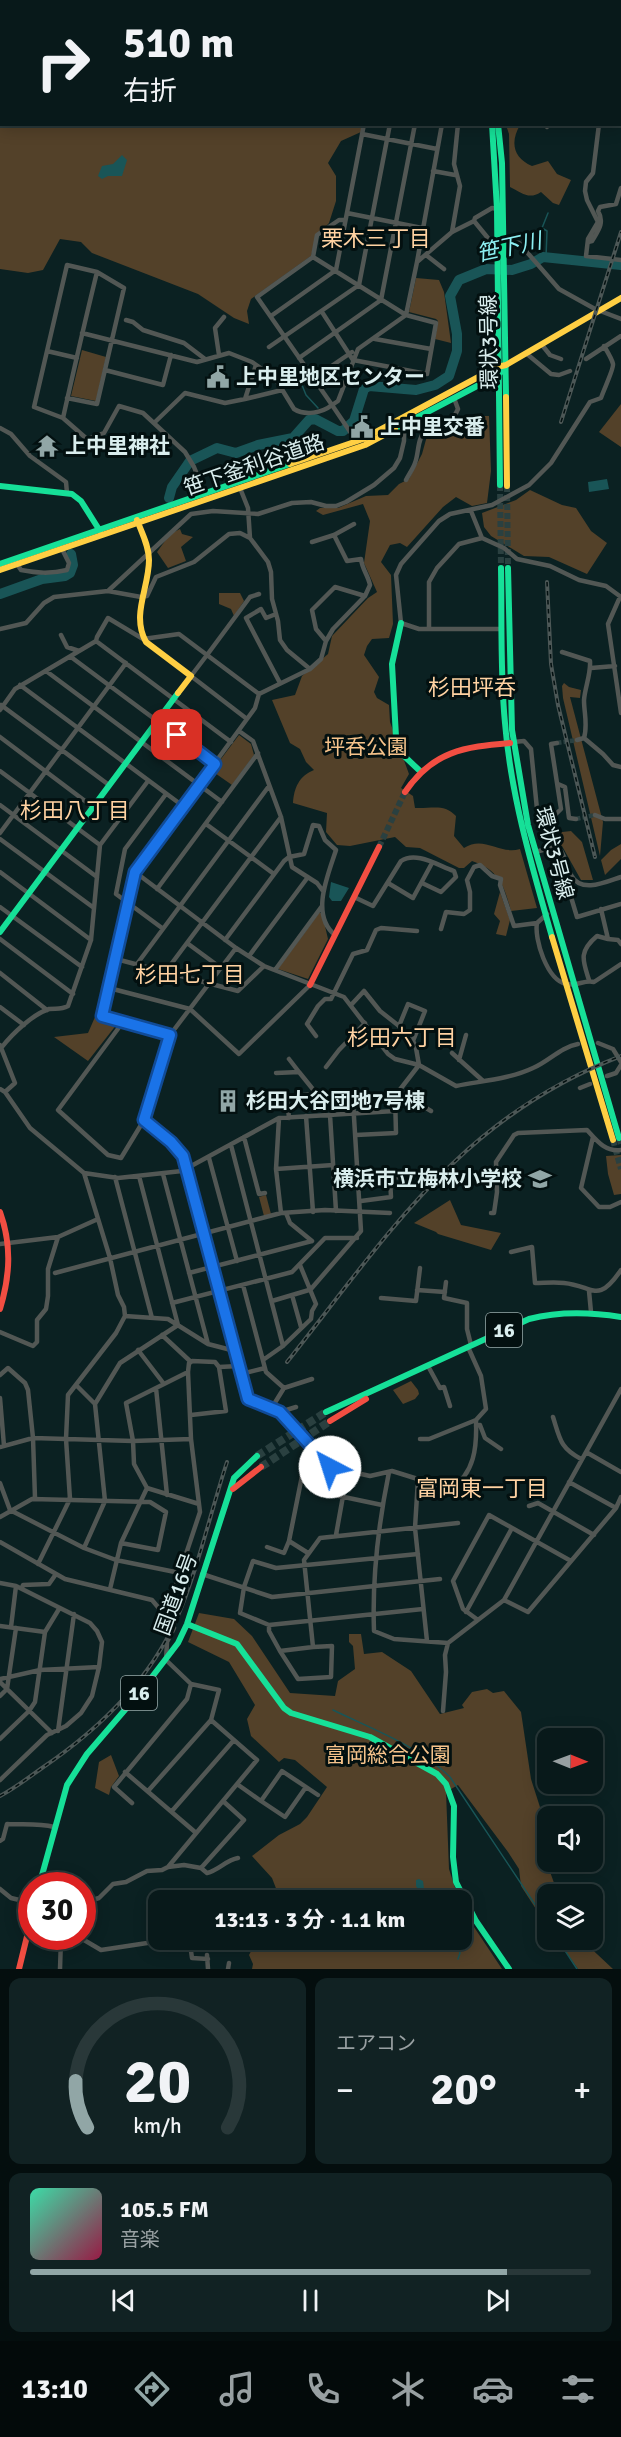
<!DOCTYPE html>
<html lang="ja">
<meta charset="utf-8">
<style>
body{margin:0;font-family:Signika,"Noto Sans JP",sans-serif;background:#112223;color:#f1f3f6;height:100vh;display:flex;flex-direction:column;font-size:22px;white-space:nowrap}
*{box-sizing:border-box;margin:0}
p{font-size:20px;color:#98a0a2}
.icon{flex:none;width:33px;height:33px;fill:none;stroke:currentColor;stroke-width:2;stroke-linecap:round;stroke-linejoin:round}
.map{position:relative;height:1969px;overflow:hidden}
.panel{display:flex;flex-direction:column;gap:9px;padding:9px;background:#040e0e;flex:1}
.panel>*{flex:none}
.guide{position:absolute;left:0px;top:0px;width:621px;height:126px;box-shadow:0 3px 15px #0003,0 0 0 2px #293839;background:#08191a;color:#f1f3f6;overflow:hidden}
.needle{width:39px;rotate:91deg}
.tools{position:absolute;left:537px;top:1728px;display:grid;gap:12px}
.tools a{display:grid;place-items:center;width:66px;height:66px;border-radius:12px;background:#08191a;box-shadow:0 3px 15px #0003,0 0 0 2px #293839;font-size:30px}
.speed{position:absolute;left:18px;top:1872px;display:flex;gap:12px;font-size:30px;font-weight:700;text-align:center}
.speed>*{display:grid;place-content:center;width:78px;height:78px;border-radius:50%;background:#08191a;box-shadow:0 3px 15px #0003,0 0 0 2px #293839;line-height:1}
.speed .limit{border:9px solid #d22;background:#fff;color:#111}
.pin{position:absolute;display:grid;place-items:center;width:51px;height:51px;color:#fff;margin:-26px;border-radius:12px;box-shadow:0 3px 9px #0006}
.me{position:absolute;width:66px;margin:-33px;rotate:320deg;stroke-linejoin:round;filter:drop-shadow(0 0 4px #0008)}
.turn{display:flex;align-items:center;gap:21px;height:126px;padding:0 24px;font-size:27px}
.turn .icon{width:78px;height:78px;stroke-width:2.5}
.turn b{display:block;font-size:42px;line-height:51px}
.big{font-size:45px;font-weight:700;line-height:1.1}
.panel .tile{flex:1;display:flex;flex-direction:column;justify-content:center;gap:9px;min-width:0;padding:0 21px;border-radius:12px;background:#112223}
.panel .dial{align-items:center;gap:0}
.dial svg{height:156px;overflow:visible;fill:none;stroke:#293839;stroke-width:7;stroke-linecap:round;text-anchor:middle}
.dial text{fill:#f1f3f6;stroke:none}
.song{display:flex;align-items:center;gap:18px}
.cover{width:72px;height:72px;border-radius:9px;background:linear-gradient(135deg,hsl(160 70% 55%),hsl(340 70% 35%))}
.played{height:6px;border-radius:3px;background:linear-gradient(90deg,#91a6a6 85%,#293839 85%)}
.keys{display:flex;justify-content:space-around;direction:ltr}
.heat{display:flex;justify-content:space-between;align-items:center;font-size:33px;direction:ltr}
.panel .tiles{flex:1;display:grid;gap:9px;grid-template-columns:1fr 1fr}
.tile:last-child{grid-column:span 2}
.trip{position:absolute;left:148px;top:1890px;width:324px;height:60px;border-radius:12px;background:#08191a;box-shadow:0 3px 15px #0003,0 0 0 2px #293839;font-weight:700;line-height:60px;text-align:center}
.dock{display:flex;height:96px;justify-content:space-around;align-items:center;background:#030a0a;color:#98a0a2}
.dock .icon{width:42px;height:42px}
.dock .selected{color:#91a6a6}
.dock b{font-size:27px;color:#f1f3f6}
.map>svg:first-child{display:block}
</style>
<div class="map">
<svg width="621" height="1969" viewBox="0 0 621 1969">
<rect width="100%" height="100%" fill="#0b2122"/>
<path fill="#534129" d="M0,0L258,1L2,2V124L364,125L361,132L341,141L328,163L336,176V201L329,223L317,236L311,256L251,299L247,311L249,324L234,318L198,294L92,253L81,242L60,239L43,270L28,273L0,269Z
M271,0H381L384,1L275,2Z
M506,125H520C510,142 513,158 532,166L548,161L557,174L571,180L559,205L553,203L541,192C529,200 522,193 510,187L509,134Z
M416,278L439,280L444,292L451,343L435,339L438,321L436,319L409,312Z
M82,350L106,357L96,401L71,396Z
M621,404V447L599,432Z
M485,416H489L491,471L487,503L472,506L456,497L443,507L407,547L400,543L390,545L381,562L391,575L393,624L389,638L372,639L367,646L364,655L379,677L374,692L377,698L389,705L390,722L409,774L401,788L413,796L415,808C431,809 444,803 456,816L454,836L464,848C484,835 499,855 520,849L537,908L511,911C504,885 499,870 472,861L464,868H459L420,848L406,847L395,837L350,846L337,845L326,832L327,813L293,803C294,788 299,776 314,770L306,762L300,749L290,743L272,700L295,695L302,676L328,654L332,636L368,598L377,592L364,563L370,521L363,504L323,515L316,511L320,508H338L366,496L388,495L399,484L409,479L422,454L427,436L431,430L450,432L470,430Z
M530,490L562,505L576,508L591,531L607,543L587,574L549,557L524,556L491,536L484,527L482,513L516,500Z
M180,529L182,534L193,537L181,547L186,561L168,568L157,552L170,534Z
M219,593H240L244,601L234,616L231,609L219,604Z
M564,683L569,687L581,690L580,698L570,697L603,822L600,856L563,698L562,686Z
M239,735L251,744L254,755L232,785L212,771Z
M571,831L582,842L593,880H581L562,846L545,842V834Z
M621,844V859L605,875L601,860L611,850Z
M500,892L510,920L506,936L496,934L500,921L494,914Z
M319,913H322L328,939L308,979L278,969Z
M95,1017L117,1024L88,1061L54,1037L88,1033Z
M621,1155V1194L614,1195L608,1174L606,1156Z
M266,1195L271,1214L264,1216L259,1197Z
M450,1200L461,1225L501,1233L491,1250L438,1234L436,1232L414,1223Z
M411,1381L418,1390L419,1394L415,1399L403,1404L393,1390Z
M199,1613L234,1619L252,1636L290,1693L335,1696L338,1681L355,1669L353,1646L349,1642V1634H361L364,1654L382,1652L411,1671L440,1714L464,1708L462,1705L472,1692L487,1689L493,1693L504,1691L521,1712L531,1779L547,1829L544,1855L558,1894H548L547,1926L521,1886L519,1869L508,1852L458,1785L446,1792L449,1869L459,1900H285L288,1899L286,1893L277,1891L272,1878L252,1856L279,1835L300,1824L307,1817L327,1787L295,1760L284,1758L279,1762L251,1736L247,1719L255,1705L229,1662L188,1642Z
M111,1755L119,1776L111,1787L109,1795L95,1788L99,1762Z
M462,1909L502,1969H252L253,1964L249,1955L257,1940H462Z
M557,1940H582L613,1969H578Z"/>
<path fill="#195557" d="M122,155L127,160L122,176H108L102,179L98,176L102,166L113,164Z
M607,479L609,489L589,492L588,482Z
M331,882L349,888L341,901H332L329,897Z
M419,1879L423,1881L424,1889L433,1894L439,1900L423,1898L416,1886V1880Z"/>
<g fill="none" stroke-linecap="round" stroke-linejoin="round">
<path stroke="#195557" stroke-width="1.5" d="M546,257L547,231L542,228L548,213
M282,373L300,380L306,395L318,408
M317,420L318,417
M333,1710C372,1729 419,1746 450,1777L548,1924
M454,1940L460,1953L458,1959
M558,1940L577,1969"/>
<path stroke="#195557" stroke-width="10" d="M169,498L172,487L190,461L217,448L236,453L258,445L293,438L309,420L315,419L338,431H343L354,421L364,389L369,386L416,390L435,385L449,376L457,351V334L450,296L459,280L486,269L512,270L531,264L543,257L621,265
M0,594L42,579L65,576L70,573L73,565L71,554"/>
<path stroke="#2a4040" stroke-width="4.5" stroke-dasharray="4.5 2" stroke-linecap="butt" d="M557,743L577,740
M576,819L595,815"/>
<path stroke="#2a4040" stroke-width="6" stroke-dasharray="6 3" stroke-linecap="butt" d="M500,485L501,568
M507,486L508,568
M379,847L405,792
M619,1138L621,1144
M613,1140L621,1169"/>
<path stroke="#2a4040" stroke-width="8" stroke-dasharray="8 4" stroke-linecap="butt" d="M257,1456L326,1412
M261,1467L330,1421"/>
<path stroke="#525754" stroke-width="4.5" d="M512,0L513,2
M570,0L574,2
M556,2V0
M582,2V0
M614,2V0
M620,17L621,18
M620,104L621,105
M544,124L547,127
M599,124L593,173L586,182L585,191L587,200L598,222L588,239L586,256L621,260
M362,134L437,149
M433,171L455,175
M347,213L422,228
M474,221L475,218L492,208L497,209
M452,232L460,186L454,164L458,124
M588,242L592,241C598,231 605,223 598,211L600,207L616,204L621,188
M426,255L444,269
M313,257L406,315L436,323L427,374L353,360L322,312
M417,262L442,124
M271,316L336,270L364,124
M126,320L133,322L143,330L184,343L205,359
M82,333L197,362L229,353L252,362L275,378L294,409C305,416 322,413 332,405L257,297L313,257L317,235L339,220H345
M375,339L431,349
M542,345L550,355L561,359
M269,347L359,285L390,124
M47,351L77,358
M527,354L551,374L559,375L570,371
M219,355L215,328L224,317
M299,358L381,300L415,124
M586,359L621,336
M105,370L163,385L171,355
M314,378L352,352
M67,398L97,404L124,288L97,272L67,265L34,407L63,418C74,369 85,321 97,272
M245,399L282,390
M63,418L87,439L104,433L119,406L143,413L185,452L194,467L206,496
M154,423L185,393L225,403L245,399L256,365
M0,428L11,434L30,456L66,482L67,493
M357,442L332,405L338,401L358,349L406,315L417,262L452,232L474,221L492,243L502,240L519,243L559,289L595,309L621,319
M406,480C409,474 413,469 415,463C419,453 417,439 425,431C437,419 448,432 458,409L454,398
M240,488L248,508L250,538L268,562L271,572L272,599L278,621L280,640L287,650L310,669
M471,511L482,538
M334,535L347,561L361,559C362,569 368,575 370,585L365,596
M312,542L334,535L354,524
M17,564L21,570C37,573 50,574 67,570L69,563L62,549
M108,591L141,597L147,596L156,577L194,562L229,534L240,533L250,538
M620,597L608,624L621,713
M276,614L266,618L261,609L246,618L280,683
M0,629L26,623L44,603L54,597L108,591L191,514L213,511L258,514L292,503L311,502L326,506H336L346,502L374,485L394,468L400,458L404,441V424
M429,629V582L437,568L459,544L482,538L504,548L517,559L550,566L579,580L606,586L621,597
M502,629H419L401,623L396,575L401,564L439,521L450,514L492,505L529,485L551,463L590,402L601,398C603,391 614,369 613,364C612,359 607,351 604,346
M61,635L67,647L79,651
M96,641L231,742
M562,652L590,661C591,674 585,687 584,700C584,713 588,725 584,738L577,740
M71,657L215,764
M591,668L615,666
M46,671L222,802
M20,685L183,806
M1,705L109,785
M0,710L15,689L96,641L97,637L108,618L143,639L179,634L207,655L250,597L259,594
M247,719L191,676L207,655L259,694
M239,731L253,741L281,817L292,867L317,883L323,891
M0,737L93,807
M584,738L603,754L613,765L621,767
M513,742L524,741L531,749L537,809L548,817L554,816L561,809L551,744L557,743
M0,771L100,845
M558,784L565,787L569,818L576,819
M0,805L97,877
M595,815L605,819H621
M206,824L274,874
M0,833L126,663
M0,839L94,908
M535,852L551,848L561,851C566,859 567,867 571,875C581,894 606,882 621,877
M0,872L91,940
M135,872L236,948L264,966L344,997L388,1054L395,1059L419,1065L456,1086C481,1081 510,1079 533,1068C549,1061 561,1047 578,1044
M574,880L568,887L577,917L621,904
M388,883L413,898L432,863
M157,889L258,753
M354,897L373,906L401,861C416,851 437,865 454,871L456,877L441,892L422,883
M0,907L82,967
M601,909L608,939L618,940L621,944
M547,914L537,923C534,939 547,980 566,984C576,987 585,979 594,982L621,964
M162,928L116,894L125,849L166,794
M441,929L446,912L464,914L470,910V892L467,880L474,867L480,865L492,876L501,879L500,885L514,926L537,923
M0,939L73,994
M225,940L284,861L289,857L304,854L313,825L319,826L325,840L336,850C328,875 310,915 335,935
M187,943L221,968
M249,956L308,877
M116,959L238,991L264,966
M137,964L269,786
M275,970L322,906
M166,971L281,817
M0,973L47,1010
M589,980C583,961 578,952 597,936L608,939
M109,988L190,1009L239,1054L310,985
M351,1005L364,991L380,1011L399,1026L405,1036L413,1041L416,1048L419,1065L395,1096L396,1133L356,1135
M0,1007L24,1025
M123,1022L58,1110L108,1155L121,1158L144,1120L170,1035L236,948
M399,1026L408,1004L425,1011L413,1041
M170,1035L102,1016L135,872L247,719L255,708L259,694L310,669L321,659L326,641L333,629L365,596L335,587L312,610L316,629L326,641
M316,1036L307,1024L318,1006L325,999H331L353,954L367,950L376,930L381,928L417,931
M598,1043L613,1049L621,1062
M0,1045L15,1083L5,1092
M2,1047C12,1034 33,1014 49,1009C56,1008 61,1010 68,1006L91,940L100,845L148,781
M452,1053L482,1080
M289,1059L299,1072
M459,1060L466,1035
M326,1067L339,1050L365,1023
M276,1073L299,1072L324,1103L353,1101L361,1231L311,1289
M607,1076L616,1073L621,1065
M580,1088L590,1084
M0,1089L5,1092L30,1128L84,1173L110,1258L118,1295L124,1307L125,1316L116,1333L68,1395L66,1439L70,1499L38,1564
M398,1091L431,1111
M287,1097L289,1118
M269,1098L316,1094
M330,1115L336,1211
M306,1116L313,1212
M279,1118L276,1169L281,1213
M144,1120L171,1142L183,1156L248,1399L280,1412L330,1467L370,1476L392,1471L450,1489C475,1474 477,1446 476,1420
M244,1137L259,1194L265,1193
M593,1137L581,1188L599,1207H610L621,1202
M231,1145L283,1346
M209,1158L237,1261
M276,1169L333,1165
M84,1173L118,1178L182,1171L279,1118L395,1111
M163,1174L208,1344
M115,1177L152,1318
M360,1180L402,1177
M361,1201L391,1197L390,1178
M286,1213L290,1223L312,1241
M491,1213H494L497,1192L496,1162L514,1135L518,1133L587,1130C597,1141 605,1152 621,1150
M0,1244L58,1237L98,1219
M511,1252L532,1247L535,1283C544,1283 554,1282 564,1283C594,1286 597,1305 621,1270
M55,1273L281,1213L325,1210L390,1213
M189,1273L312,1241
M446,1282L444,1298L467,1303V1329L471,1345
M243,1285L266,1372L284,1388L271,1409
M417,1290L445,1292
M589,1291L591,1312
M292,1295L301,1327
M381,1298L416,1301L420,1268
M272,1301L309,1290
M172,1303L292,1272L325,1238H357
M125,1316L168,1319L208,1344L235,1351
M0,1332L33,1346L37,1342V1320L46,1309L48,1296V1269L58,1237
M162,1335L191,1362
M138,1350L164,1384
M263,1360L283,1346L311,1319L312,1311L316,1304L300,1265
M428,1366L440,1388L444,1387L450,1406
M219,1367L239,1366
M188,1372L126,1403L133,1441L134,1464L147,1488L199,1504
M241,1374L265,1368
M0,1375L8,1368L25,1383L28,1390L33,1438L35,1498
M76,1385L95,1404L105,1501L84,1548
M156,1388L167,1495
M284,1388L312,1379
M0,1398L4,1446
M95,1404L120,1363L178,1325L139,1176
M280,1412L296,1407
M553,1417C560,1439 560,1448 581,1459
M476,1426L480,1425L485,1438L501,1449
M420,1439H429L476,1420L486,1409L481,1376L468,1347
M0,1447L33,1438L133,1441L191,1439
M586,1452L621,1472
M330,1467L325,1493L382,1505
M389,1472C378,1526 372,1577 374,1631L394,1639L448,1643L504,1600L621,1389
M418,1479L415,1528L427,1641
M569,1482L616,1508
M0,1483L10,1510L84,1548L116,1560L180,1573
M529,1506L538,1503L594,1535
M0,1517L32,1499L150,1502L166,1512L158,1550L121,1543
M336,1535L343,1496
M0,1542L65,1579L152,1600L168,1619
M267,1547L284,1553L289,1541
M308,1553L289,1541L309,1441
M418,1554L276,1568L253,1561L244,1587L240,1613L269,1625L423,1609
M202,1574L272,1597L440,1579
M0,1583L16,1586L90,1623L97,1631L102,1642L99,1667L40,1670L0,1679
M22,1588L23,1585L49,1584L56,1574
M110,1589L121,1543L147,1488
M504,1600L528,1612L616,1508L621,1497
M161,1609L170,1602L200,1512L191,1439L188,1372L189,1363L192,1361L215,1362L219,1367L226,1411L191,1415
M466,1612L512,1528
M478,1620L463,1609L453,1581L489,1515L571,1561
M269,1625V1631L280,1651L313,1647L304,1560L320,1538L458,1523
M0,1626L45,1632L59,1609
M11,1627L16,1586
M280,1651L298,1679L331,1677L332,1646L313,1647
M0,1682L52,1733
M0,1696L7,1689L16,1628
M443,1711L446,1672L445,1655L448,1643
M58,1731L74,1614
M0,1739L29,1711L35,1702L45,1632
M125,1772L195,1832
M0,1780L47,1735L66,1726L81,1713L92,1696L99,1667
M237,1784L261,1801L282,1771L318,1795
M148,1791L211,1720L219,1690L191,1684L166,1660L167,1642L174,1628
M261,1801L285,1817L306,1787
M132,1803L114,1787L187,1699L191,1684
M172,1811L234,1740
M0,1841L3,1839L7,1824C23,1825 39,1823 54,1827
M168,1867L257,1760L211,1720
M201,1868L244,1820L223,1801
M0,1889L11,1898L32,1903
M82,1903L99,1898L113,1884L126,1882L147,1871L162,1870L168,1867L184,1865L201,1868L207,1873C219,1870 226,1860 238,1858
M61,1939L84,1940L101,1950L167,1940
M165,1940L175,1948L190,1944L192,1958L208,1959
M207,1955L208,1969
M60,1969L61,1939
M228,1969L229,1963"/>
<path stroke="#16e098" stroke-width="6" d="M492,124L497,209L500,485
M498,124L502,163L506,397
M395,429L498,375L506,366
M0,486L72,494L81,501L100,531
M0,564L290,464
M501,568C502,620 500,672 505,723C511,796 532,867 552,937
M508,568L512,730L528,825L619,1138
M401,623L392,664L396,737L403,755L420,771
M0,932L178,693
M326,1412L529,1319C560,1311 589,1312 621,1317
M187,1624L237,1644L284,1708L291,1713L370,1737L437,1774L446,1784L454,1806L453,1857L456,1882L476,1921L509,1969
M39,1886L67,1785L87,1754L142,1690L178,1643L187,1624L234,1478L257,1456"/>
<path stroke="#ffcf43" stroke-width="6" d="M419,0L421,2
M427,0L429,2
M506,397L507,486
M290,464L363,439L497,367L506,365L621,298
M137,520C142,533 149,546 149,560C149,588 131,615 146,642L191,676L178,693
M0,570L365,445L395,429
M552,937L613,1140"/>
<path stroke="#f24e42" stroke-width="6" d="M405,792C433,751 464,747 510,743
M310,985L379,847
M0,1212C12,1245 10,1276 0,1309
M330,1421L366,1399
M233,1489L261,1467
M19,1969L32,1916"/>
<g stroke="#4c5756" stroke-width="4">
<path id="rail" d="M561,422L621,232
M547,582L551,664L558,705L595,857
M287,1362C388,1235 461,1117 621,1056
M0,1796C15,1788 28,1778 42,1768C98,1730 149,1682 177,1618C198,1569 210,1514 227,1462"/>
</g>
<use href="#rail" stroke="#031010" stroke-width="1.5" stroke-dasharray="4.5" stroke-linecap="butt"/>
</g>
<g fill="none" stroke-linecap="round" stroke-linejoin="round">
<g stroke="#114b97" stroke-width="15">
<path id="route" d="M177,735L215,764L135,872L102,1016L170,1035L144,1120L171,1142L183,1156L248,1399L280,1412L330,1467"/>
</g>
<use href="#route" stroke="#1a73e8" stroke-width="10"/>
</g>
<defs>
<g id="civic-bare" transform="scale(1.8)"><path d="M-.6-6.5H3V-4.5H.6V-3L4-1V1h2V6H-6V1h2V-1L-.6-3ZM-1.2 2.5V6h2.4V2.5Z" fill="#91a6a6" stroke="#031010" stroke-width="2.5" paint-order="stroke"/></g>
<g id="temple-bare" transform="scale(1.8)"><path d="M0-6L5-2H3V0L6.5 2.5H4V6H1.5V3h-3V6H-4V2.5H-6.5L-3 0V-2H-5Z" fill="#91a6a6" stroke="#031010" stroke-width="2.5" paint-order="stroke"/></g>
<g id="building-bare" transform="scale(1.8)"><path d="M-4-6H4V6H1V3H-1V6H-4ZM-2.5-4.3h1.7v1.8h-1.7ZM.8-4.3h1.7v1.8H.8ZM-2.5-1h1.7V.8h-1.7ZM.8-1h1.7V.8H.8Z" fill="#91a6a6" stroke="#031010" stroke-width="2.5" paint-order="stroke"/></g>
<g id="school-bare" transform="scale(1.8)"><path d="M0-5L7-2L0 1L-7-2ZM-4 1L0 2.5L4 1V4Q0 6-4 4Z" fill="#91a6a6" stroke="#031010" stroke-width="2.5" paint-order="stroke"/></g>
</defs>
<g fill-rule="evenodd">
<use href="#civic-bare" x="218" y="377"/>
<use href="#civic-bare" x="362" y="427"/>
<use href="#temple-bare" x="47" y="446"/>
<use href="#building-bare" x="228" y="1101"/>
<use href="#school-bare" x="540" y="1179"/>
</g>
<g text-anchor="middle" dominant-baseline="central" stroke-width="6" stroke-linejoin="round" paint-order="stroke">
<g fill="#031010" stroke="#99abab" stroke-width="1.5">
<rect x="486" y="1313" width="36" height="34" rx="4.5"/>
<rect x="121" y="1676" width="36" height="34" rx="4.5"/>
</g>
<g font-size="20" font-weight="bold" fill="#d9eded">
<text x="504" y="1330">16</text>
<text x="139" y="1693">16</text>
</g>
<g font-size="21" fill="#d9eded" stroke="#031010">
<text transform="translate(489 342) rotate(-91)">環状3号線</text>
<text transform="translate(254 465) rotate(-19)">笹下釜利谷道路</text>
<text transform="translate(554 853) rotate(75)">環状3号線</text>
<text transform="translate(176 1594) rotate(-70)">国道16号</text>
</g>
<g font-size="21" font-weight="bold" fill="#d9eded" stroke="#031010" text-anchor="start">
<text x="236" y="377">上中里地区センター</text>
<text x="380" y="427">上中里交番</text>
<text x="65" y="446">上中里神社</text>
<text x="246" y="1101">杉田大谷団地7号棟</text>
<text x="522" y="1179" text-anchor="end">横浜市立梅林小学校</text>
</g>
<g font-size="21" fill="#f6c38b" stroke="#031010">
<text x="366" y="747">坪呑公園</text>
<text x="388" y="1755">富岡総合公園</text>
</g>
<g font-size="22" fill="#ffd2a2" stroke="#031010">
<text x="376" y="238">栗木三丁目</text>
<text x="472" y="687">杉田坪呑</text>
<text x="75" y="810">杉田八丁目</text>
<text x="190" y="974">杉田七丁目</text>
<text x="402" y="1037">杉田六丁目</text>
<text x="482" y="1488">富岡東一丁目</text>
</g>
<g font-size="22" font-style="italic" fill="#8deff2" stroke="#031010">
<text transform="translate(509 247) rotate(-12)">笹下川</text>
</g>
</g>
</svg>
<div class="tools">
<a><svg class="needle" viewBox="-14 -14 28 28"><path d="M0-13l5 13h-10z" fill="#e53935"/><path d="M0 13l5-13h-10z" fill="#98a0a2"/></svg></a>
<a><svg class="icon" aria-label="sound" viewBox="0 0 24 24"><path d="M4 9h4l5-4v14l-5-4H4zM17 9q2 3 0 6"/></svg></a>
<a><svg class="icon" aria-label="layers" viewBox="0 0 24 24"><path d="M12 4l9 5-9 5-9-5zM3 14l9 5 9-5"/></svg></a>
</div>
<div class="speed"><div class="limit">30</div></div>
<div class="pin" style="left:177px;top:735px;background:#d93025"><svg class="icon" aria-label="arrive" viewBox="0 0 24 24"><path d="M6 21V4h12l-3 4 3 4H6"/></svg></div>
<svg class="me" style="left:330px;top:1467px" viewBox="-20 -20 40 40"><circle r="19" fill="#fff"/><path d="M0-13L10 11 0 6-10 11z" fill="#1a73e8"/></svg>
<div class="trip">13:13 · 3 分 · 1.1 km</div>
<div class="guide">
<div class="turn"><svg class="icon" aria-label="right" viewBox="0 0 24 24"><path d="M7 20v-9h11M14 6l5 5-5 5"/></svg><div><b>510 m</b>右折</div></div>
</div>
</div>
<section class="panel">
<div class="tiles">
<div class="tile dial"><svg viewBox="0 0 100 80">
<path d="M14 69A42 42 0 1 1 86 69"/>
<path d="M14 69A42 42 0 0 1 8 45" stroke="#91a6a6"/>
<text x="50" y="56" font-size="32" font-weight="700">20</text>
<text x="50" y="72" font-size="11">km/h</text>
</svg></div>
<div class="tile"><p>エアコン</p>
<div class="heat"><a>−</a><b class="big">20°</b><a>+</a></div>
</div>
<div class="tile">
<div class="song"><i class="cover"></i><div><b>105.5 FM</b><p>音楽</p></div></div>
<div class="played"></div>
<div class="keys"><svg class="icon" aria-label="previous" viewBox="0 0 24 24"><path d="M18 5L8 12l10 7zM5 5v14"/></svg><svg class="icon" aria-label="pause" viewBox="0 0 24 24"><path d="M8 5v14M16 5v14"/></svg><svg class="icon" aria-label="next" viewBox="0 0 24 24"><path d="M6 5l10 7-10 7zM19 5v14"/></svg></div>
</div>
</div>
</section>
<nav class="dock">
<b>13:10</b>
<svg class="icon selected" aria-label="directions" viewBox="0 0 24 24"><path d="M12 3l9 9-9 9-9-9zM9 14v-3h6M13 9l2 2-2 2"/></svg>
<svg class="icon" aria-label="music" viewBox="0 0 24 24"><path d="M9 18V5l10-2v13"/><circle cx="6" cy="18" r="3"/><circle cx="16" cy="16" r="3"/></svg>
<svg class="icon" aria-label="phone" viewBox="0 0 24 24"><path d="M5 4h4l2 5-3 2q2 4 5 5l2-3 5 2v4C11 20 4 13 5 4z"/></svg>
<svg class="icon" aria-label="climate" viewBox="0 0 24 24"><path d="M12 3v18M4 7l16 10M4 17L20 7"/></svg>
<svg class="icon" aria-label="car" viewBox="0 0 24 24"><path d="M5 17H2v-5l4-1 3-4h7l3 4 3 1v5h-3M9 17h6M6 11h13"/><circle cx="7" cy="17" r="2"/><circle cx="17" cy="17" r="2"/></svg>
<svg class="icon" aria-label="filters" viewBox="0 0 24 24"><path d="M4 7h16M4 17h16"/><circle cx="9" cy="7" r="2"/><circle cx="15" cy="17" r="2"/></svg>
</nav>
